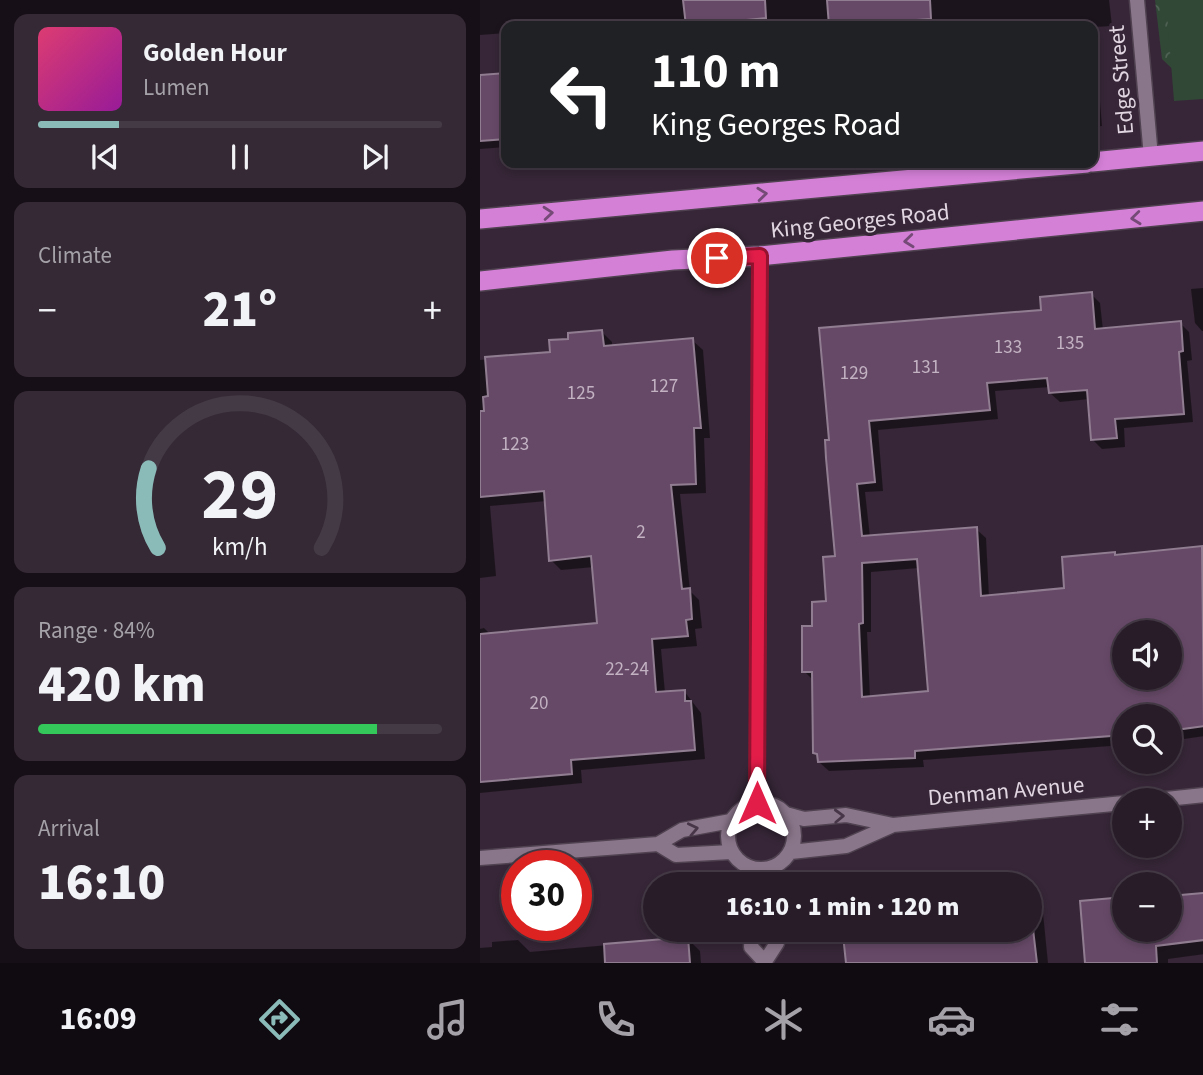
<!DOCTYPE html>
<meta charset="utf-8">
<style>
body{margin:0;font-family:"Source Sans 3",sans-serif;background:#342935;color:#f1f3f6;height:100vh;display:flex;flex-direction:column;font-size:26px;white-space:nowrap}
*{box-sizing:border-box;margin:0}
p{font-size:23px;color:#a5a1a8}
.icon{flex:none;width:38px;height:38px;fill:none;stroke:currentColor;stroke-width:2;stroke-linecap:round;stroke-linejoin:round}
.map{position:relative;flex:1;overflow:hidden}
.details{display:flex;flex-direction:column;gap:14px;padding:14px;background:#160f17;width:480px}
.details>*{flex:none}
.guide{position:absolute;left:21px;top:21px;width:597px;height:147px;border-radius:14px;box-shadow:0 4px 10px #0003,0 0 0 2px #443a46;background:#202124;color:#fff;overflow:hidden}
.fabs{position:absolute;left:632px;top:620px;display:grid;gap:14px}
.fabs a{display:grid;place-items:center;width:70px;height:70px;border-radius:50%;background:#281c29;box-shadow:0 4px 10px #0003,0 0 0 2px #443a46;font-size:35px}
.speed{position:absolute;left:21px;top:850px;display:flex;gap:14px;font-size:35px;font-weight:700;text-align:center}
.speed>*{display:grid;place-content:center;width:91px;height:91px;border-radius:50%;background:#281c29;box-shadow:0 4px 10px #0003,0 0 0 2px #443a46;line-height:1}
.speed .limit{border:10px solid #d22;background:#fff;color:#111}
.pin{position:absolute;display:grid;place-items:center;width:60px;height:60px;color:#fff;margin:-30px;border:4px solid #fff;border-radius:50%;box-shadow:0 2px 7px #0007}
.me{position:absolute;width:77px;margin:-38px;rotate:0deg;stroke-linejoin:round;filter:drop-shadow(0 0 5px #0008)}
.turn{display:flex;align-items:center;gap:24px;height:147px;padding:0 35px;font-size:32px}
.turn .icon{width:91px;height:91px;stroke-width:2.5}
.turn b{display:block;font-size:49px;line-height:60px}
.big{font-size:52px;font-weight:800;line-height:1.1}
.details .widget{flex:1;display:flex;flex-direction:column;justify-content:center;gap:10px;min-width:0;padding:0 24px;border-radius:14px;background:#342935}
.details .dial{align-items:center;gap:0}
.dial svg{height:182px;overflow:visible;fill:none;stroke:#443a46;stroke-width:7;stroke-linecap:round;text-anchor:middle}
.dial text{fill:#f1f3f6;stroke:none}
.song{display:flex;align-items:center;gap:21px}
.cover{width:84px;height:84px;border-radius:10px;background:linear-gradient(135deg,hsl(340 70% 55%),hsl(300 70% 35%))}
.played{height:7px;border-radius:4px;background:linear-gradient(90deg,#8bbbb9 20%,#443a46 20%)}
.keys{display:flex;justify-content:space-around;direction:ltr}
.heat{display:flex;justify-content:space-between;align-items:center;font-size:38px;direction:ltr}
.charge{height:10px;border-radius:5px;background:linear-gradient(90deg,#34c759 84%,#443a46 0)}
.trip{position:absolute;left:163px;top:872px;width:399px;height:70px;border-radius:35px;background:#281c29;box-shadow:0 4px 10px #0003,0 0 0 2px #443a46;font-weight:800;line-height:70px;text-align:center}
.tab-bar{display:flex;height:112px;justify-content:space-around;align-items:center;background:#100b10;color:#a5a1a8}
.tab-bar .icon{width:49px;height:49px}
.tab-bar .on{color:#8bbbb9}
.tab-bar b{font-size:32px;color:#f1f3f6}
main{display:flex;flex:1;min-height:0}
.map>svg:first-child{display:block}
</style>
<main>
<section class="details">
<div class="widget">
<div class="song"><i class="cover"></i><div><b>Golden Hour</b><p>Lumen</p></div></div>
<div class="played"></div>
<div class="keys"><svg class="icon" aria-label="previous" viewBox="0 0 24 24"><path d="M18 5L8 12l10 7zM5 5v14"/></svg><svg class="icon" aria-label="pause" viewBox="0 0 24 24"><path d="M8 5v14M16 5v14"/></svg><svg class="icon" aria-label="next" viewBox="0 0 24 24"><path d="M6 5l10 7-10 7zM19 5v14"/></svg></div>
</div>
<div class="widget"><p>Climate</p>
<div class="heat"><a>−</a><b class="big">21°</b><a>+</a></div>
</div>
<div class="widget dial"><svg viewBox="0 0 100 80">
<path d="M14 69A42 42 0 1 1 86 69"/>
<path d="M14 69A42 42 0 0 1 10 34" stroke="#8bbbb9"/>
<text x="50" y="56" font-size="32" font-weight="700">29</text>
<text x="50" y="72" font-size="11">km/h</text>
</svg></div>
<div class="widget"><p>Range · 84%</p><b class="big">420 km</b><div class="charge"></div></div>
<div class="widget"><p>Arrival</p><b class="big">16:10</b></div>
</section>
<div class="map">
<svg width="724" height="963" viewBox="0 0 724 963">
<defs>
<pattern id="forest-crowns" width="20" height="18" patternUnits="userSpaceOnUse" patternTransform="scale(1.75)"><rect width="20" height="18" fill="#324837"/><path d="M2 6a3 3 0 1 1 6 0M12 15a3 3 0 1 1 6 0" fill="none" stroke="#4f6254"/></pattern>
</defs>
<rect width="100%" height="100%" fill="#362637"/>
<path fill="url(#forest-crowns)" d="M675,0H723L701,77L682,59Z"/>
<path fill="#324837" d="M686,0H723V99L694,101Z"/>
<path fill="#0007" fill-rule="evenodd" d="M0,0H629L632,26L614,27L622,126L612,127V26H510L508,20L422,26H26V33L0,35Z
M26,75V147L0,149V77Z
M724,288V331H722L715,323L711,289Z
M611,294L620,303L623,330L700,323L709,332L712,360L707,361L713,422L644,428L645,447L622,449L613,440L610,399L580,402L570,393V387L515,391L518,419L398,430L403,491L385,492L390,537L496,529L506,538L509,597L586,589L635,554L637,557L724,547V736L690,741V716H644V745L443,760L444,767L349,771L339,762V757L335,753L334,681L324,671L348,603L357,557L347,442L563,311ZM439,568L450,692L390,698L387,632H391V572ZM644,632H690V677H644Z
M122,332L132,342V347L212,340L223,350L230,438H224L226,493L200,494L210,591L219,600L222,628L215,629L217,646L181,649L185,693L204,691L221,713L225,759L101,770L102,783L0,793V629L4,628L11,635L119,625L114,567L81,570L71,560L67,501L10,506L16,576L0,578V360L72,353L90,340Z
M724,895V954L688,959V963H606L644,898V929H690V897Z
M550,900L563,913L568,963H367L550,929Z
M207,938L220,951L221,963H0V948L12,947V942L38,940L50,952Z"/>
<path fill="#664967" stroke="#917d91" stroke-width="2" fill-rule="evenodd" d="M203,0H285L286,18L206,26Z
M347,0H450L451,19L349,26Z
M26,73V139L0,141V75Z
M612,292L615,329L701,321L703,351L699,352L704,414L635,419L637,438L611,440L607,390L569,393L567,378L507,383L510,410L389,421L395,482L377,484L382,536L497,527L501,596L584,588L582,557L635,552V555L722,546L724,726L695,730L694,716H644V735L435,751V758L338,762L337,754L333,753L332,672H322V626H332V602L346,601L343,557L355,556L346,458L345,440H349L339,328L561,310L560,297ZM437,559L448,691L382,697L379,624L383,623L382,563ZM644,632H690V677H644Z
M122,330L124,346L213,338L221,428H214L216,484L191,485L202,589L210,588L212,619L206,620L208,636L172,639L176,692L205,690V701H211L215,750L91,760L92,774L0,782V634L117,623L111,556L69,561L64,491L0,497V411H4L3,397L8,396L5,357L70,352L69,340L88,339V333Z
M724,893V940L676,946L677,963H605L600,901L644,897V929H690V896Z
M395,929H553L557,963H366L363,935L395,932Z
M208,937L210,963H125L124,944Z"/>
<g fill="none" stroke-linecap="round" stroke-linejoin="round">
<g stroke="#504250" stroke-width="17">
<path id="minor" d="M657,0L671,157
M677,800L724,795
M248 836a33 33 0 1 1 66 0a33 33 0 1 1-66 0Z
M277,803L280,256
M306,814L324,819L366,815L413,825L644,803
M178,844L196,855L251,852
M311,852L366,846L413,825
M0,858L178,844L202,830L251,821
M278,870L279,884
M272,929L271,947L284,961
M284,963L297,943V929"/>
</g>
<g stroke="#504250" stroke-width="22">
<path id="trunk" d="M612,162L724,151
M0,219L607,163
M0,281L193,260L280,256L724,211"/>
</g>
<use href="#minor" stroke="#8a768a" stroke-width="14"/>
<use href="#trunk" stroke="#d480d7" stroke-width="19"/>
</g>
<defs><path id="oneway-chevron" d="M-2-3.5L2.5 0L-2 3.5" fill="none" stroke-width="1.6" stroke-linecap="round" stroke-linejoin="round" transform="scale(1.75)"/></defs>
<g stroke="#754a77">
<use href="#oneway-chevron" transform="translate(282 194) rotate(-6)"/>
<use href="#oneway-chevron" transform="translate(68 213) rotate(-5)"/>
<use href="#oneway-chevron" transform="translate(656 218) rotate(174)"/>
<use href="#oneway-chevron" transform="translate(429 241) rotate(174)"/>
</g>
<g stroke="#473648">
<use href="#oneway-chevron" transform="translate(359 816) rotate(-2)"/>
<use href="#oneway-chevron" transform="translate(213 829) rotate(-12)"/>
</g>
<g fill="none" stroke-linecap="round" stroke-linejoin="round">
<g stroke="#92132f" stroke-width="18">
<path id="route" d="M237,258L280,256L277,803"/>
</g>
<use href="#route" stroke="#e11d48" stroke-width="12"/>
</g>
<g text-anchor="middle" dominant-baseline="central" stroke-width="7" stroke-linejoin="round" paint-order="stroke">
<g font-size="19" fill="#c2b2c2">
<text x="590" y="343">135</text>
<text x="528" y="347">133</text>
<text x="446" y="367">131</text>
<text x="374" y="373">129</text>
<text x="184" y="386">127</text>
<text x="101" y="393">125</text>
<text x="35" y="444">123</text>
<text x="161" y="532">2</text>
<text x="147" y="669">22-24</text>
<text x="59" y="703">20</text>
</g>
<g font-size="23" fill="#e0d5e0" stroke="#362637">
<text transform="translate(641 80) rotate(-95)">Edge Street</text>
<text transform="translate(380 221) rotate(-6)">King Georges Road</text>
<text transform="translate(526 791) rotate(-5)">Denman Avenue</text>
</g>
</g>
</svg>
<div class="fabs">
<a><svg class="icon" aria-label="sound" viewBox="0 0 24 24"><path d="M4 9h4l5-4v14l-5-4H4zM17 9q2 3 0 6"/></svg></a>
<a><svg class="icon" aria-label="search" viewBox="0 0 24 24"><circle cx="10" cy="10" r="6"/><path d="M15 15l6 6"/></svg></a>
<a>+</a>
<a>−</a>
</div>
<div class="speed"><div class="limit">30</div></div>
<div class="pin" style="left:237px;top:258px;background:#d93025"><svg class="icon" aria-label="arrive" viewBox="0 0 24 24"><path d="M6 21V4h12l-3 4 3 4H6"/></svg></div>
<svg class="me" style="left:277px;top:803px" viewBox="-20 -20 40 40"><path d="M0-17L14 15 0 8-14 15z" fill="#e11d48" stroke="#fff" stroke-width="4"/></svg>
<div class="trip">16:10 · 1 min · 120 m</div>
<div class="guide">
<div class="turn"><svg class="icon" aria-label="left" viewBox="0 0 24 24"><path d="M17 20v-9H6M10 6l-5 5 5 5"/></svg><div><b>110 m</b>King Georges Road</div></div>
</div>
</div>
</main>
<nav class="tab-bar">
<b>16:09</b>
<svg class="icon on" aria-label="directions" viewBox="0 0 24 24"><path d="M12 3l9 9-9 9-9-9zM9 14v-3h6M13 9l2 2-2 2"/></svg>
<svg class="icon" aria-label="music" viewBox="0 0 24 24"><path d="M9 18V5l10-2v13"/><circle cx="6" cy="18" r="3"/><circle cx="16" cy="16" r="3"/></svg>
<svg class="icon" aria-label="phone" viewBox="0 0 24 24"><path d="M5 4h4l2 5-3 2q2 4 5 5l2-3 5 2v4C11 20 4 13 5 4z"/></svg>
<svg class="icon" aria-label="climate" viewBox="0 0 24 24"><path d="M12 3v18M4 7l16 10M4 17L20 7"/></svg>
<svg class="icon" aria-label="car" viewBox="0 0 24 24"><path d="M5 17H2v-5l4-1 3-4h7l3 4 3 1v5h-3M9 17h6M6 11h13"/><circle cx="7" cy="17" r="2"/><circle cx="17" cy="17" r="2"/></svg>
<svg class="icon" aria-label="filters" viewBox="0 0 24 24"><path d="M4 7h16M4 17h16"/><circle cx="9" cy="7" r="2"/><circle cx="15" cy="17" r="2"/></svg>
</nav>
